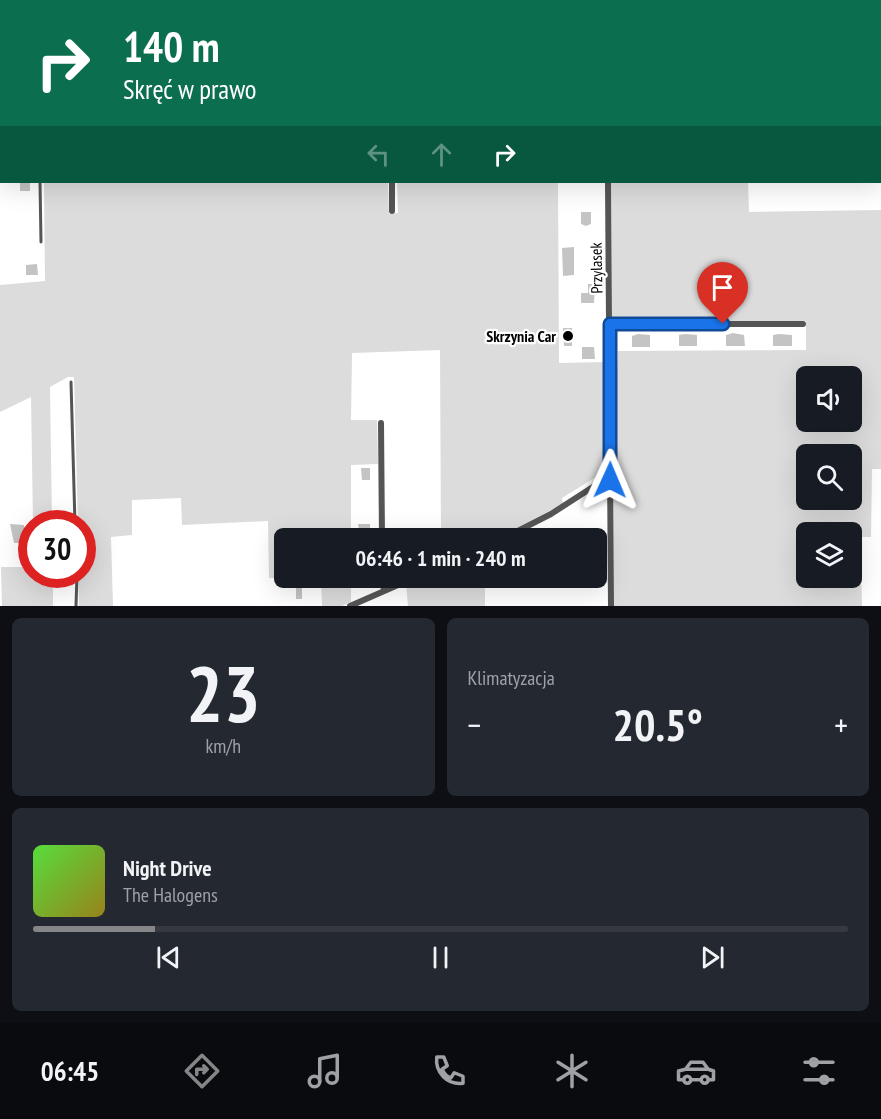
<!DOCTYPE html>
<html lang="pl">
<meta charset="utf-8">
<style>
body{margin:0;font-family:"PT Sans Narrow",sans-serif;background:#242831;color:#f1f3f6;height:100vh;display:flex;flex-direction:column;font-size:22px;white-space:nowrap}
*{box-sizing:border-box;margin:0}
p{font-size:20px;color:#9ea1a6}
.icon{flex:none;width:33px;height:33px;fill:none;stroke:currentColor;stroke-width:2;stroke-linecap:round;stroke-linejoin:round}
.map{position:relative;height:606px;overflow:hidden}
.panel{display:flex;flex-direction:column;gap:12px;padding:12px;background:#0d0f14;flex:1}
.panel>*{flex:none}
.banner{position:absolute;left:0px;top:0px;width:882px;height:183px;box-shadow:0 6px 24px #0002;background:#0b6e4f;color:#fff;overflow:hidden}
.tools{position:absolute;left:796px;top:366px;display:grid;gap:12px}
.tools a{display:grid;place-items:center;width:66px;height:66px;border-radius:9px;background:#171b24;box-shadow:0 6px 24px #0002;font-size:30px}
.speed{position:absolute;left:18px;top:510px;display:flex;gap:12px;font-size:30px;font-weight:700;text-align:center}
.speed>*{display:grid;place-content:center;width:78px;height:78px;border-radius:50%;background:#171b24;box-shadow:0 6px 24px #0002;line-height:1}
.speed .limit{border:9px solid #d22;background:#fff;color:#111}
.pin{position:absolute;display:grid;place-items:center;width:51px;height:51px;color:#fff;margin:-62px -26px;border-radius:50% 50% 50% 0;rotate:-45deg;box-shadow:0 0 6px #0007}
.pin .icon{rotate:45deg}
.me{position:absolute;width:66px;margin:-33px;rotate:1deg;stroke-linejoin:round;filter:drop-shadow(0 0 4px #0008)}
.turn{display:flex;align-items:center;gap:21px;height:126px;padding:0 24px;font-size:27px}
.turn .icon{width:78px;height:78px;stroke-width:2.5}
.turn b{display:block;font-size:42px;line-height:51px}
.lanes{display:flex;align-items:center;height:57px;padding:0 24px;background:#0003;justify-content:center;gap:30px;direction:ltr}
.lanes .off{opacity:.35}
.big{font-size:45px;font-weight:700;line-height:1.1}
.panel .widget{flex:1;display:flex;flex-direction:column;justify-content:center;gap:9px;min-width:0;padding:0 21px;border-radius:9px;background:#242831}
.panel .dial{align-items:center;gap:0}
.dial b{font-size:78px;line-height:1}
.song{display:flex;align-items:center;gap:18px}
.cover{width:72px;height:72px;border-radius:9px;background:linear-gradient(135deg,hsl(110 70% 55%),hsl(50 70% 35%))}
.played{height:6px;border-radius:3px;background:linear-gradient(90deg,#858687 15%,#363941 15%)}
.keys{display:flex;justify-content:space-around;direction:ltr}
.heat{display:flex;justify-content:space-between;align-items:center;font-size:33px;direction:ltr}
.panel .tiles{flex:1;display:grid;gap:12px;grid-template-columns:1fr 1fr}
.widget:last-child{grid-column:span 2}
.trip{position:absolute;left:274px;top:528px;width:333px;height:60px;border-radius:9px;background:#171b24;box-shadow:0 6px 24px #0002;font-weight:700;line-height:60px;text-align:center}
.tab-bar{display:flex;height:96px;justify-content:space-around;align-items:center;background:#090b0e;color:#9ea1a6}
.tab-bar .icon{width:42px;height:42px}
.tab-bar .selected{color:#858687}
.tab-bar b{font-size:27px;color:#f1f3f6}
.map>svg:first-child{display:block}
</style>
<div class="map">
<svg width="881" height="606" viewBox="0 0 881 606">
<rect width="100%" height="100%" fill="#fff"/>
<path fill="#dcdcdc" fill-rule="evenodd" d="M0,0H122L124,1L2,2L1,39Z
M177,0H356V1H176Z
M437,0H580V1L437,2Z
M44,182H388L389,214L398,213L397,182H558L559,363L605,362L604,472L562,498L563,504L497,538H441L440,350L352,353L351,420H377L378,464L351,465V538H285V578H351V602L342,606H322L321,578H269L268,521L182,525L181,498L132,500V535L111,537L113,606H79L78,575L82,574V524L78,523L74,377H68L50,387L52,523H33L31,397L0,412V285L45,281Z
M611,182H748L749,212L881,210V469H872L871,537H852V532H807V578H852V566H861L862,606H614L613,437L618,351L806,350V321H612ZM807,376H852V422H807ZM807,454H852V500H807Z
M1,567H31L32,574L53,575V606H2Z
M421,578H485V606H408L406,584Z"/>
<path fill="#c4c4c4" d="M20,182H30V191H20Z
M581,212H591V224L586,226L581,224Z
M574,247V275L563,276L562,248Z
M37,264L38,275H26V265Z
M588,284H595L594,303H581V293H588Z
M563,328H572V346H564Z
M733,333L744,335L745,346H726V335Z
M638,334L650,335V347H632V336Z
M685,334L697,335V346H679V335Z
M779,334L792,335V346H773V335Z
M582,347H594L595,359H582Z
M361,468H370V480H362Z
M10,524L24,525V543H14Z
M358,524H370V536H360Z
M401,530V536L387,537V531Z
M357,578H368L369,585L358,586Z
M296,587H302V599H296Z"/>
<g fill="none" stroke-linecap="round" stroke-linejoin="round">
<path stroke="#555" stroke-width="3" d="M40,182L41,242
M71,382L75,524
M76,606L77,574"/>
<path stroke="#555" stroke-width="6" d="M127,0L129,2
M390,0V2
M607,0V2
M169,2L171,0
M880,56H881
M0,104L2,105
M0,165L2,164
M392,182V211
M608,182L611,606
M610,324H803
M381,423L382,538
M504,538L551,514L596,485L610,480
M382,578L384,590
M350,606L414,578"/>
</g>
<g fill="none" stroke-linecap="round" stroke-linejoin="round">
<g stroke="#114b97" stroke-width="15">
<path id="route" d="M610,480V324H723"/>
</g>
<use href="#route" stroke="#1a73e8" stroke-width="10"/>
</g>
<circle fill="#000" stroke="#fff" stroke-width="2" cx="568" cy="336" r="6"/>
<g text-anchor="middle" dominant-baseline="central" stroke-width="4.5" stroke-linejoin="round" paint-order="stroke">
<g font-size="16" fill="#000" stroke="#fff">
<text transform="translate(596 268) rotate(-91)">Przylasek</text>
</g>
<g font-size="16" font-weight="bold" fill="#000" stroke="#fff" text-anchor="end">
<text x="556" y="336">Skrzynia Car</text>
</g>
</g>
</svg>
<div class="tools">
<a><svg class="icon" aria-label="sound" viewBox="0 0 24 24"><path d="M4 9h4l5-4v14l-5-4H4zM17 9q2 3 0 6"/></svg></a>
<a><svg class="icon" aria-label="search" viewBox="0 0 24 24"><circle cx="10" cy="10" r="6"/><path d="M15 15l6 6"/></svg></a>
<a><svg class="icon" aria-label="layers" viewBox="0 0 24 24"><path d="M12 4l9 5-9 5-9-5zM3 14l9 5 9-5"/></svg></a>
</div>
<div class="speed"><div class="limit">30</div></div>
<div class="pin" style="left:723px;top:324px;background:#d93025"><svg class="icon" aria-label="arrive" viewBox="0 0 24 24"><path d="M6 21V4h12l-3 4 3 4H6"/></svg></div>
<svg class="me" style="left:610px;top:480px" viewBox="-20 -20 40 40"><path d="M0-17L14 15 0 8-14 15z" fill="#1a73e8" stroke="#fff" stroke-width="4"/></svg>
<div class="trip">06:46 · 1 min · 240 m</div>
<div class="banner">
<div class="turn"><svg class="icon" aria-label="right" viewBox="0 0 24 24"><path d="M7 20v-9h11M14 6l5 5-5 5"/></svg><div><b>140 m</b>Skręć w prawo</div></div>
<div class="lanes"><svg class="icon off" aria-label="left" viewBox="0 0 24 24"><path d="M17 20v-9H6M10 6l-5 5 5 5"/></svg><svg class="icon off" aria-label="ahead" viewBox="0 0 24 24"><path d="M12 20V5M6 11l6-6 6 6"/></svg><svg class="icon" aria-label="right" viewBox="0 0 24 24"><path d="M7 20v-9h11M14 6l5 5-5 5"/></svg></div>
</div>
</div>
<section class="panel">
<div class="tiles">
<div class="widget dial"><b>23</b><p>km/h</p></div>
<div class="widget"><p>Klimatyzacja</p>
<div class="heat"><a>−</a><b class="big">20.5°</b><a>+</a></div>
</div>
<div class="widget">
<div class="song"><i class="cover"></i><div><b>Night Drive</b><p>The Halogens</p></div></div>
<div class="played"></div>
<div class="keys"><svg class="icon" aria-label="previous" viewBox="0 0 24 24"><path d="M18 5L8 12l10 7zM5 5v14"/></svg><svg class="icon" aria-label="pause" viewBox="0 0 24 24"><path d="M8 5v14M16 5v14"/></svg><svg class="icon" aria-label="next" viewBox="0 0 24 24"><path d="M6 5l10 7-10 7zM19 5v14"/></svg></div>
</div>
</div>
</section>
<nav class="tab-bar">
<b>06:45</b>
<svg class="icon selected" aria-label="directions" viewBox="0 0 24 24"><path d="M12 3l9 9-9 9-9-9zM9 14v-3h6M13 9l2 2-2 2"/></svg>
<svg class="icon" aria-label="music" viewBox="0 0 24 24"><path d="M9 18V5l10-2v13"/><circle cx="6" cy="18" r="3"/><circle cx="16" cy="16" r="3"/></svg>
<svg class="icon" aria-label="phone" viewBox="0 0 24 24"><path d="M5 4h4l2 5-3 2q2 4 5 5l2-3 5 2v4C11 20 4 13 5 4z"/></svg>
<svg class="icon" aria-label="climate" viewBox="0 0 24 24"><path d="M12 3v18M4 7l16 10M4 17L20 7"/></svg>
<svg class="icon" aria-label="car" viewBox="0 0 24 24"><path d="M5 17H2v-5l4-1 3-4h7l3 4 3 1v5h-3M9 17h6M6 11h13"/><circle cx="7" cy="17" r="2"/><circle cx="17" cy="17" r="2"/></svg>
<svg class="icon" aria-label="filters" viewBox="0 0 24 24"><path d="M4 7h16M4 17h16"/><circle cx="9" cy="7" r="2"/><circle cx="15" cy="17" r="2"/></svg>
</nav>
